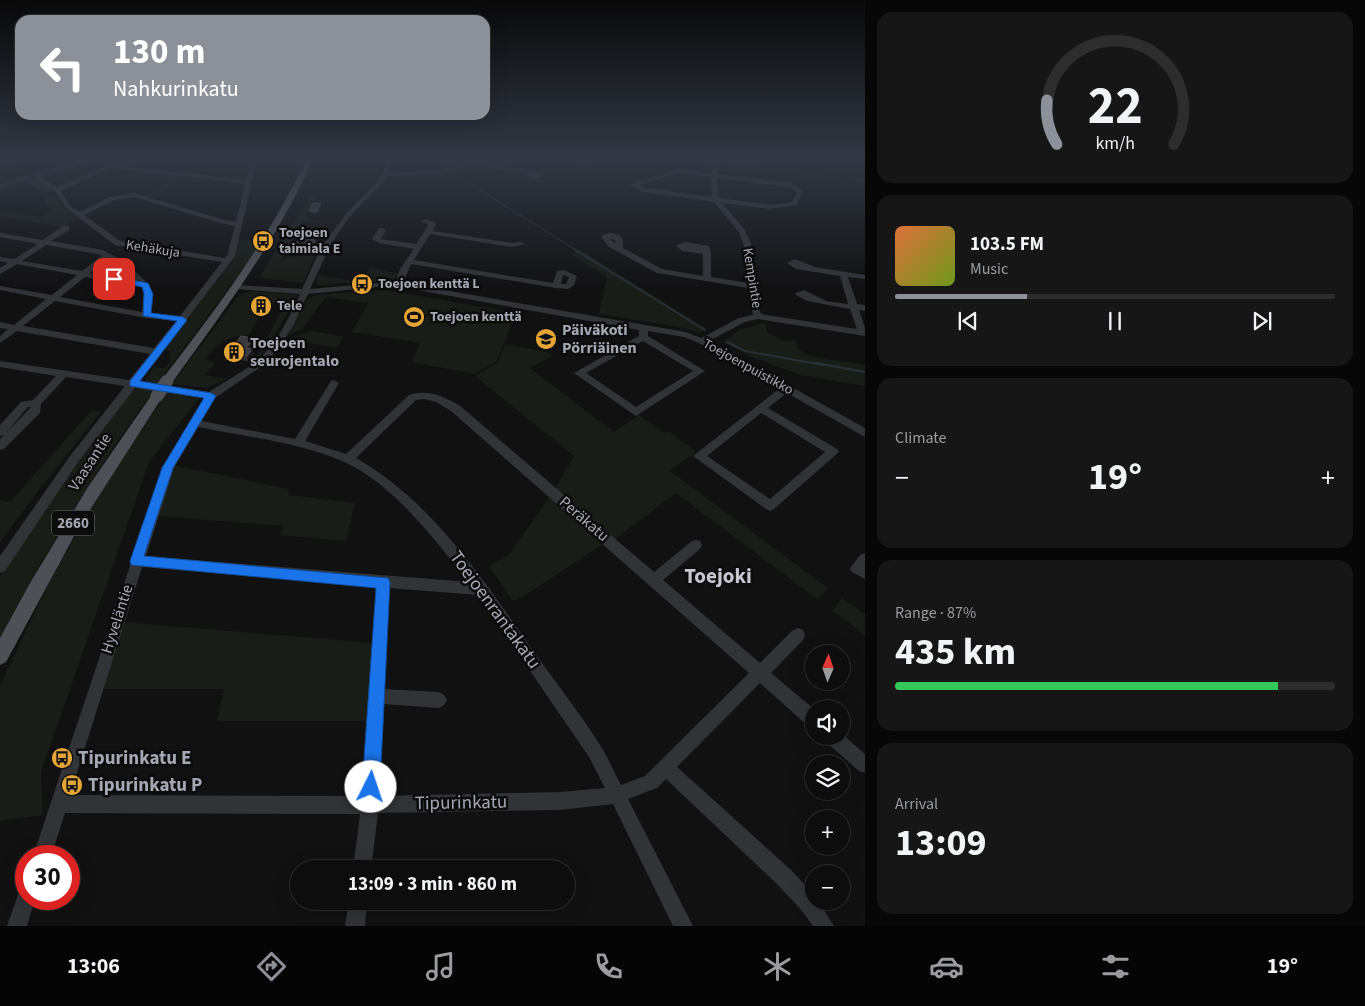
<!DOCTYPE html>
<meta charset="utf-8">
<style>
body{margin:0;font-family:"Source Sans 3",sans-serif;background:#161617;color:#f1f3f6;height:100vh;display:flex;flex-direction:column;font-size:19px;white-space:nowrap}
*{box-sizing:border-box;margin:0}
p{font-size:16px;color:#9a9c9e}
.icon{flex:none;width:28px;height:28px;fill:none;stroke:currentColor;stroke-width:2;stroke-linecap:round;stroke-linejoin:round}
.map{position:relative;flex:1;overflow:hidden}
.sheet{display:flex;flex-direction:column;gap:12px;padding:12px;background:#070708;width:500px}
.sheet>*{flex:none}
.top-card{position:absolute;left:15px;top:15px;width:475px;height:105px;border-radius:15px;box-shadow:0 5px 20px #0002,0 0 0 1px #2d2d2e;background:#8c9099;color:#fff;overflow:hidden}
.needle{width:32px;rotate:2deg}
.controls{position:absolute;left:805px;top:645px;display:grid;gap:10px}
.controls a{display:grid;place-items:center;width:45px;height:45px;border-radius:50%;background:#0d0d0e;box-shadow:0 5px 20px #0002,0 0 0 1px #2d2d2e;font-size:25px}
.speed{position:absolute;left:15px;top:845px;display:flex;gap:10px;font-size:25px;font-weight:700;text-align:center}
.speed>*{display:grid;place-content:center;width:65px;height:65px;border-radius:50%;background:#0d0d0e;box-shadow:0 5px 20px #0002,0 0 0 1px #2d2d2e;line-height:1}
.speed .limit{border:8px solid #d22;background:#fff;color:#111}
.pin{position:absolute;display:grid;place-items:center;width:42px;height:42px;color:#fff;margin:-21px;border-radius:10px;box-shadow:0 2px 8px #0006}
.me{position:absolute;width:55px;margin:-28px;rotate:4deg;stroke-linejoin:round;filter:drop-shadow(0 0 4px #0008)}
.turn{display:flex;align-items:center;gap:18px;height:105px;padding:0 15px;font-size:22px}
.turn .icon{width:65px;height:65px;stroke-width:2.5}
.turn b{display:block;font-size:35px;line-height:42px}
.big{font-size:38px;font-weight:700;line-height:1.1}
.sheet .card{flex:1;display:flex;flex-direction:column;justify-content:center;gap:8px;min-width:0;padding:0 18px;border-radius:15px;background:#161617}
.sheet .dial{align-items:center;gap:0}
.dial svg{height:130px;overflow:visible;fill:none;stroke:#2d2d2e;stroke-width:7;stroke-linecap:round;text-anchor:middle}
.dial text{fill:#f1f3f6;stroke:none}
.song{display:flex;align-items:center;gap:15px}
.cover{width:60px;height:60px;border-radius:8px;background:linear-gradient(135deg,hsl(20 70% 55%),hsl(80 70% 35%))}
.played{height:5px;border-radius:2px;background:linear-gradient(90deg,#8c9099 30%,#2d2d2e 30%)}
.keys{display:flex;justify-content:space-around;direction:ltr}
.heat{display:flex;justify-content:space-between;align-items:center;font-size:28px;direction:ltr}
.charge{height:8px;border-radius:4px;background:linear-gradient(90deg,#34c759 87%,#2d2d2e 0)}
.trip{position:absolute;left:290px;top:860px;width:285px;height:50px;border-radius:25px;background:#0d0d0e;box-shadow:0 5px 20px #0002,0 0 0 1px #2d2d2e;font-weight:700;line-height:50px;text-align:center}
.tabs{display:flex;height:80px;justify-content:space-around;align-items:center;background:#050506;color:#9a9c9e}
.tabs .icon{width:35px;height:35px}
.tabs .current{color:#8c9099}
.tabs b{font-size:22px;color:#f1f3f6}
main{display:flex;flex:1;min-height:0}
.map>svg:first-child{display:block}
</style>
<main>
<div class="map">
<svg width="865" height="926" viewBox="0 0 865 926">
<rect width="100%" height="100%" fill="#111112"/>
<path fill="#181d18" d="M0,158H8L30,174L36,173L34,179L51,190L41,194L27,183L14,187L0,195V184L8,180L0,178Z
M142,170L188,176L150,198L143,196L165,183L132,175Z
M53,194L63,207L78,218L64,227L0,217V211L40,217L50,210L43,198Z
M309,197L354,199L315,198L306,215L309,219L333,222L334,224L304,221L281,259L316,253L303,283L259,278Z
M244,239L261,242L256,252L157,384L147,382L145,379L154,367L165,368L170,361V353L164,349L234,258L239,241Z
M580,250L582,251L707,329L700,333L684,328L599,314L607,277L571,254Z
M370,268L397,273L401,269L395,280L323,285H317L316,282L319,275L360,282Z
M384,290L506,311L513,320L497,361L475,374L412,362L420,343L352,332L369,301L365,303L326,297L302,329L288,335L307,300L315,295Z
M251,291L298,295L266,350L255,360L286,303H267L249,335C227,338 219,339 206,359L215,363L205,375L227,379L207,388L172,384L239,295Z
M766,323L767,332L783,341L795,340L799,346L796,348L809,356L865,365V386L801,375L754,358L723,342L739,330Z
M312,331L344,337L336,348L287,339Z
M505,344L546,352L552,356L530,368L614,432L639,415L665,433L668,431L695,451L693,456H689L670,471L828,588L817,599L676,493L614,540L603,544L524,596L513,601L489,567L510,553L555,489L574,456L475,376L498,362Z
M139,388L154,390C97,469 45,551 0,638V576L76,464L132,391Z
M167,392L199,398L149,462L41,772L43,815L0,821V685L54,573L106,483Z
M92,410L101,412L46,481L0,542V500L10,502Z
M175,466L289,489L288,495L355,503L346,541L280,535L283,526L156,516Z
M842,598L865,614V635L833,611Z
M123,622L374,643L369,721H217L224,689H103Z"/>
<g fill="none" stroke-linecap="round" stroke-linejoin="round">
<path stroke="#283035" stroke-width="1" d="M431,158L446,169
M645,158H647
M689,158L712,161
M723,163L788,171
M793,172L865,182
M453,173L576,250"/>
<path stroke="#283035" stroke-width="2" d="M574,249L705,330
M727,342L745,351L823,365"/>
<path stroke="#283035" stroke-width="2.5" d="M816,363L865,372"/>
<path fill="#283035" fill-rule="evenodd" d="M88,158H99L63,172L29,178L51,187V191C40,192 31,181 19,182C13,183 6,188 0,189V184C29,173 58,168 88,158Z"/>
<path fill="#323337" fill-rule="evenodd" d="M251,158H257L235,256L139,382L209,392C224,382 241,373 255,362C277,345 288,319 300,294L236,289L232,287L236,285L302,289L322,246L346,214L377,183L383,174L386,158H392L389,172L440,170L485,158H496L485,162L496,165L538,171L544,176L534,179L523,174L495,169L478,164L440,174L388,176C377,191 362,202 350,217C332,238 322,264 310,289L378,283H395L400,269L414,249L379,243L372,239L379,228H382L386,230L381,239L416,244L428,226V224L421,221L425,219L436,223L433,231L512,243L521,242L525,244L512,247L430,234L414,260L553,283L557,271L564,270L577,276L574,285L568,289L556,288L411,264L403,283L686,332L701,338L739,318L753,315L748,288L657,273L609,247L601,237C608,231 617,232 623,239V248L662,269L703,276V254L682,251L676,245L686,242L709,246L711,252V277L748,283L743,243L739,232L714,202L644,192L631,186V184L679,169L711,173V158H717V174L791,183L803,191L797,205L769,209L722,203L745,230L751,243L759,309L761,314L857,329L850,309L807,301L794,294L804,290L826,301L848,304L840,276L796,269L787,263L795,259L815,267L865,275V279L848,277L857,304L865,305V311L859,310L865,328V336L758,319L745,322L709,341L865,428V437L787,393L768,408L837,449L839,452L774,509L770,511L766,509L693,456L779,389L699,343L684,337L648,331V336L705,371L636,416L574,373L639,336V330L406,288L378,287L308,294L294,324L279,348L262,366L215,398L202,421L295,439L331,381L334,380L339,383L305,441L346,454L409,395C428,389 442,396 459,405L654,572L692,541L696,540L700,541L702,545L700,549L663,580L760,663L793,630L798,628L803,630L805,635L803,640L771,673L814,709V728L808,726L760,683L677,767L791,870L814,895V901H818L834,926H813L802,911L777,884L666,779L657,788L628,799L693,926H673L613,804L560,810L378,813L371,869H353L360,814L65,813L51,856H33L131,563L130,561L133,557L162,468L204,398L135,388L78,462L5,571L0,573V556L70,456L125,386L66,377L41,404L40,413L4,449L0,450V439L31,407H28L4,435L0,436V425L21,402L33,400L56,376L0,367V361L129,380L150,354L17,331L0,343V336L8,329L0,328V322L14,325L46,299L0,290V286L52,295L77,275L17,264L0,274V268L8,263L0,261V257L14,259L38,244L0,237V233L43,240L63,226H69V230L51,241L103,250L126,262L149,285L152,294L151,313L180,316L222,262L115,245L66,208L55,191L36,180V172L41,171V178L57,187L109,164L246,180ZM110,168L245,184L236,222L224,220L134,193L110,197L80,212L70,206L61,191ZM679,173L711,177L712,197L646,188L639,185ZM717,178L789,187L797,193L792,202L769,205L719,198ZM134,197L221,223L235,226L227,256L225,258L120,241L84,215L114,200ZM609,238L615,240V244V243ZM46,245L98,254L101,256L82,271L22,261ZM107,259L120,266L136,281L90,273ZM563,275L569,277L566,284H561ZM85,277L142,287L144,294L142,312L60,297ZM55,301L146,318L176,321L154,348L23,326ZM643,341L693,371L636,407L586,373ZM424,399L436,402L451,411L749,673L645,776L621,785C614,772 608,757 600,745C580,713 556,683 534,652C484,581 433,502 356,458L416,400ZM761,413L825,452L770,499L707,456ZM198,427C246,437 297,442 342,461C392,482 436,541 468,582L146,556L174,468ZM142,567L376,587L362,796L70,795ZM389,588L478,595L589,757L605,788L560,792L379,796L384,704L439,708L444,705L447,700L444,695L439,692L384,689Z
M570,158H582L592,162L584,166Z
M865,553V579L852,572L850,568L860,555Z
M841,733L865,754V773L859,771L826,742L824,736H841Z
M26,890V899H35L27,926H7L19,892Z
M349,901H367L365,926H345Z"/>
<path fill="#4f5056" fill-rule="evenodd" d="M307,158H314C277,240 224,311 171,384H163L161,381L163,378C217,308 269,239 307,158Z
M157,392L163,396L79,527L6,662L0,665V638L30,583L88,487L153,393Z"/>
<path stroke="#4f5056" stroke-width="13" d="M157,396L167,381"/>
</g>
<path fill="#2d2d30" d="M322,205L318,213H310L309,211Z
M316,244L311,252L290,250L289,246Z
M253,343V345L251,349H252L254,354L248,361L228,359L226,354Z"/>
<path fill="#1c1c1e" d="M321,203L322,205L318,213L317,211Z
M315,240L316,244L311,252L310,248Z
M252,338L253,345L247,353L246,348Z
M252,349L254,354L248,361L247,356Z"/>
<path fill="#3a3a3e" stroke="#4a4c50" d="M313,203H321L317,211H309Z
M305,239L315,240L310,248L289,246V243L304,241Z
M241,336L252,338L250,340L252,341L246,348L252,349L247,356L226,354Z"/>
<linearGradient id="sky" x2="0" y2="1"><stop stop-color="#09090a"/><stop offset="0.55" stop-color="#323844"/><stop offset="1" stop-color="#323844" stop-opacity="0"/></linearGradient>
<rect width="865" height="288" fill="url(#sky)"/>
<path fill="#1a73e8" stroke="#114b97" d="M114,277L148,283L153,294L151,313L183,317L187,320L140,381L211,393L216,396L173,468L144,556L388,578L390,582L380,787L377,793L371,795L365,793L362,787L376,588L131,565L130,561L162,468L204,398L130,386V381L177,321L143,316L144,294L142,287L111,281L110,279Z"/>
<defs>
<g id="bus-disc" transform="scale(1.125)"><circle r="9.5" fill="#e5a536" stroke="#0c0c0d"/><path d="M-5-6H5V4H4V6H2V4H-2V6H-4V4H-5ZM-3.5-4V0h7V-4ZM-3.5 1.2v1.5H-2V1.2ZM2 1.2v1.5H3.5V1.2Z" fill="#111"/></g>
<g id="building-disc" transform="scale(1.125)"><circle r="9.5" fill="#e5a536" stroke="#0c0c0d"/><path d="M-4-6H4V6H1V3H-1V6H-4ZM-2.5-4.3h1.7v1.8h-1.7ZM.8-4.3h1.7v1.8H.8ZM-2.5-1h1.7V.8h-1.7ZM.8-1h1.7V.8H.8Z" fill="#111"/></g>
<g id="stadium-disc" transform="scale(1.125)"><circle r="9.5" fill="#e5a536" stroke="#0c0c0d"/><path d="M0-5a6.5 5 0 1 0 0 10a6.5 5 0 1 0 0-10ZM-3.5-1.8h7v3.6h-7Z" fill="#111"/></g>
<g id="school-disc" transform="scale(1.125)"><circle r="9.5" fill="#e5a536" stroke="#0c0c0d"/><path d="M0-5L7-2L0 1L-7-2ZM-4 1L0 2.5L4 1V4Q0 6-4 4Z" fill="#111"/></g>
</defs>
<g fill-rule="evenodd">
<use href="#bus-disc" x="263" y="241"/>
<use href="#bus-disc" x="362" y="284"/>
<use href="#building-disc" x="261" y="306"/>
<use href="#stadium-disc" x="414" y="317"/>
<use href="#school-disc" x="546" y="339"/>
<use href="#building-disc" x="234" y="352"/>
<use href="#bus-disc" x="62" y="758"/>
<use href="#bus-disc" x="72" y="785"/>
</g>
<g text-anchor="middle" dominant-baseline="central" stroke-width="5" stroke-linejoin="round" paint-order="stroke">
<g font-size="14" font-weight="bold" fill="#a3a8b2" stroke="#0c0c0d" text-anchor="start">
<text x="279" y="233">Toejoen<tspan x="279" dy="16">taimiala E</tspan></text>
<text x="378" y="284">Toejoen kenttä L</text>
<text x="277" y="306">Tele</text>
<text x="430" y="317">Toejoen kenttä</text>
</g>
<g font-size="14" fill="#a3a8b2" stroke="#0c0c0d">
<text transform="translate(153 249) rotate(9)">Kehäkuja</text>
<text transform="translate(752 278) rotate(81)">Kempintie</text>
<text transform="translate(748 367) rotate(29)">Toejoenpuistikko</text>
</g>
<rect fill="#0c0c0d" stroke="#767980" stroke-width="1" x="52" y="510.5" width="42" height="25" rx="4"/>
<g font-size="15" font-weight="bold" fill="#a3a8b2">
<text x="73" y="523">2660</text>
</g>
<g font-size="16" font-weight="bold" fill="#a3a8b2" stroke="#0c0c0d" text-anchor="start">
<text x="562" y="330">Päiväkoti<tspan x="562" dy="18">Pörriäinen</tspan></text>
<text x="250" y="343">Toejoen<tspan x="250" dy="18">seurojentalo</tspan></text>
</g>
<g font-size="16" fill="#a3a8b2" stroke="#0c0c0d">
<text transform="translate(90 462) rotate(-57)">Vaasantie</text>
<text transform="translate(584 519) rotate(41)">Peräkatu</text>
<text transform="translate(117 619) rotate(-72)">Hyveläntie</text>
</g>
<g font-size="19" fill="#a3a8b2" stroke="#0c0c0d">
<text transform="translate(495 610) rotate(54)">Toejoenrantakatu</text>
<text transform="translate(461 803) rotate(-1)">Tipurinkatu</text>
</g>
<g font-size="19" font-weight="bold" fill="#a3a8b2" stroke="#0c0c0d" text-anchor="start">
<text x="78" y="758">Tipurinkatu E</text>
<text x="88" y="785">Tipurinkatu P</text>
</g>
<g font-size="21" font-weight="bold" fill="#c4c7cf" stroke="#0c0c0d">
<text x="718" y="576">Toejoki</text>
</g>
</g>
</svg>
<div class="controls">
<a><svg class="needle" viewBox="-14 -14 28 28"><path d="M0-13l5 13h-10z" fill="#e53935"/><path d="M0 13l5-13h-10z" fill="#9a9c9e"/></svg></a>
<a><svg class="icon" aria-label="sound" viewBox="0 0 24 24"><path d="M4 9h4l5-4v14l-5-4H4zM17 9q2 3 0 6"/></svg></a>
<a><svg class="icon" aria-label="layers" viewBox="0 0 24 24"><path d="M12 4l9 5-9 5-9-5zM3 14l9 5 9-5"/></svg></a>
<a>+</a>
<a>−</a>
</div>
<div class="speed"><div class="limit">30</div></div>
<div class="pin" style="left:114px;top:279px;background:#d93025"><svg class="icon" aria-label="arrive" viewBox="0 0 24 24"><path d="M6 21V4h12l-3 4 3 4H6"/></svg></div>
<svg class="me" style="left:371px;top:787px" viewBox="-20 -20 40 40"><circle r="19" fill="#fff"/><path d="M0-13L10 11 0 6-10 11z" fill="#1a73e8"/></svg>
<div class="trip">13:09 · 3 min · 860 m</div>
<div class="top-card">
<div class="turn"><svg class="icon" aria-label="left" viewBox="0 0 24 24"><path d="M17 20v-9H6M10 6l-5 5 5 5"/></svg><div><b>130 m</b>Nahkurinkatu</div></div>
</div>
</div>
<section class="sheet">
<div class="card dial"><svg viewBox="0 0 100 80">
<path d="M14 69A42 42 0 1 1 86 69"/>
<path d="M14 69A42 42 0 0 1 8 42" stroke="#8c9099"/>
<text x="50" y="56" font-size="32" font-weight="700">22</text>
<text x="50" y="72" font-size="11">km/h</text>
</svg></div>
<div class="card">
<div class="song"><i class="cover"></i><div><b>103.5 FM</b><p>Music</p></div></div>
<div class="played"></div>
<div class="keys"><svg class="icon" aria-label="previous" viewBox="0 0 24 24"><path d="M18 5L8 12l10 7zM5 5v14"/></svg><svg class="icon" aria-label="pause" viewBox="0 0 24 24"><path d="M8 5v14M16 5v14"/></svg><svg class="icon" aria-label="next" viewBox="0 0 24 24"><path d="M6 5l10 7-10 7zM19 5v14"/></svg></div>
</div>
<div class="card"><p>Climate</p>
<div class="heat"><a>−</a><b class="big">19°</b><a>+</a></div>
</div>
<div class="card"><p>Range · 87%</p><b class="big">435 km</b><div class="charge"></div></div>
<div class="card"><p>Arrival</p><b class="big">13:09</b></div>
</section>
</main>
<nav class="tabs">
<b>13:06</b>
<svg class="icon current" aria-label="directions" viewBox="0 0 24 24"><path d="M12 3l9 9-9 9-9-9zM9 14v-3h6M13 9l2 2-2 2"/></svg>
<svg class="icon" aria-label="music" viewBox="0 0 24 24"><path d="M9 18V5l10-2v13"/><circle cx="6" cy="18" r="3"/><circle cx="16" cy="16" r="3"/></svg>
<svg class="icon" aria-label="phone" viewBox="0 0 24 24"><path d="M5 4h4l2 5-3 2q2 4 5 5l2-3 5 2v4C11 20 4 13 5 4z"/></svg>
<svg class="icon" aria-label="climate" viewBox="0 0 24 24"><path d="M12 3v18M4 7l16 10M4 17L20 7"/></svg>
<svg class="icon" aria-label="car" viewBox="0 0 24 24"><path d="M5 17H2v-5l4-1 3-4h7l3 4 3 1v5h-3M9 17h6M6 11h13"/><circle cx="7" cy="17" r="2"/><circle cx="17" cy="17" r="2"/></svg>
<svg class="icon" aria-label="filters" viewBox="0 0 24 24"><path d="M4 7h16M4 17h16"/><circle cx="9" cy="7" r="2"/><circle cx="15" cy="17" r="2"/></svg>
<b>19°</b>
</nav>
